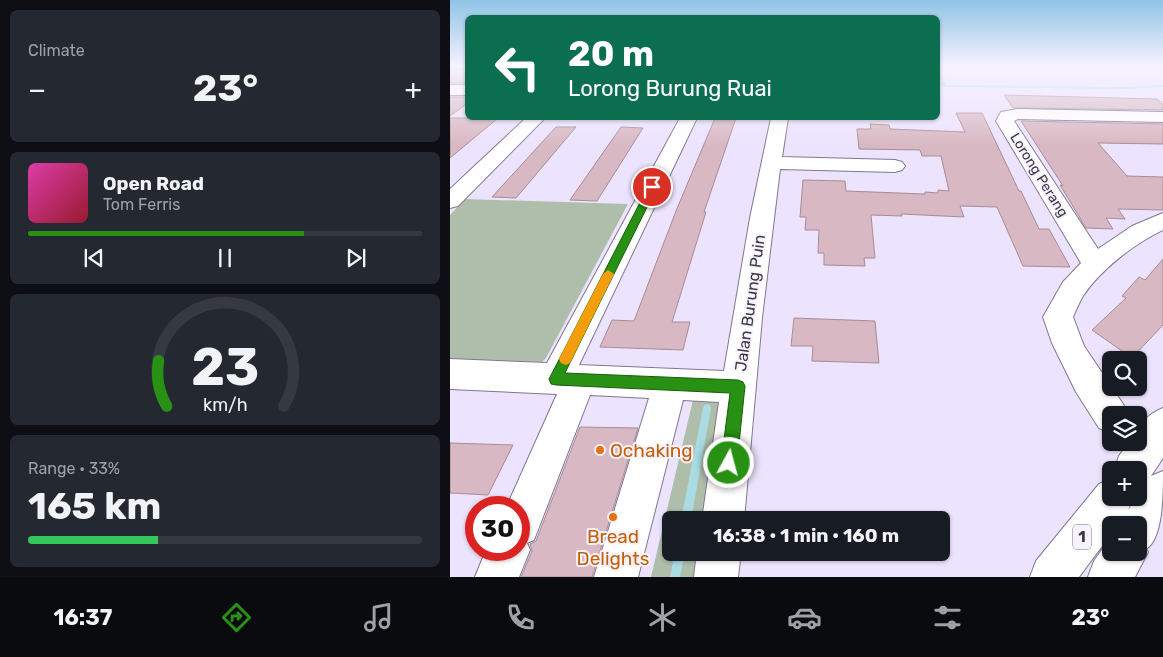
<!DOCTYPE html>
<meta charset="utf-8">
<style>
body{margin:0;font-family:Rubik,sans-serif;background:#242831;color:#f1f3f6;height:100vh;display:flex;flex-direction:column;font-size:19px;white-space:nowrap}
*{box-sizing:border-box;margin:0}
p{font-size:16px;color:#9ea1a6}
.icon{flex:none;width:28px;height:28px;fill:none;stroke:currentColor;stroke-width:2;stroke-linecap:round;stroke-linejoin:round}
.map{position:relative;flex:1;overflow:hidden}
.side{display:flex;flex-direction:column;gap:10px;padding:10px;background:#0d0f14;width:450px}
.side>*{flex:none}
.hud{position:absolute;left:15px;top:15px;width:475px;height:105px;border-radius:8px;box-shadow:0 1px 4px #0004;background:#0b6e4f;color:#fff;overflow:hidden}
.buttons{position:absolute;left:652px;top:351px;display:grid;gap:10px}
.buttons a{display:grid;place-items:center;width:45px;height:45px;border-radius:8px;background:#171b24;box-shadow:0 1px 4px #0004;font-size:25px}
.speed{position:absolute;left:15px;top:496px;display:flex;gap:10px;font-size:25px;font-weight:700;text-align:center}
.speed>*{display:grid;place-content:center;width:65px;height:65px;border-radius:50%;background:#171b24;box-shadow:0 1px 4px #0004;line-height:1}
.speed .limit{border:8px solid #d22;background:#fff;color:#111}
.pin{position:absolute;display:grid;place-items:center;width:42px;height:42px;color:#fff;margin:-21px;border:2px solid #fff;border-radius:50%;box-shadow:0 1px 5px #0007}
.me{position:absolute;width:55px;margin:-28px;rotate:7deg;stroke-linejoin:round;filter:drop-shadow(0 0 4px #0008)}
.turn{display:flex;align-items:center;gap:18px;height:105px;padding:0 20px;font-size:22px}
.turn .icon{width:65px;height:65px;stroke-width:2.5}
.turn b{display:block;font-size:35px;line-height:42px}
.big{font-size:38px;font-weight:700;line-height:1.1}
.side .widget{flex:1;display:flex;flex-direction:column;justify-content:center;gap:8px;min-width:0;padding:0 18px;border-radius:8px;background:#242831}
.side .dial{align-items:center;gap:0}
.dial svg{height:130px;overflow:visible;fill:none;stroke:#363941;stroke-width:7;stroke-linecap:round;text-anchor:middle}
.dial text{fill:#f1f3f6;stroke:none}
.song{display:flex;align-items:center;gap:15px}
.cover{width:60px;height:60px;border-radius:8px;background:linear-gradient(135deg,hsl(320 70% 55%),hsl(350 70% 35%))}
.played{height:5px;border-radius:2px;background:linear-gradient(90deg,#289012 70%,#363941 70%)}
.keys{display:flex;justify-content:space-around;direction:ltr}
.heat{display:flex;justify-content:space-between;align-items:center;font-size:28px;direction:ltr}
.charge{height:8px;border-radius:4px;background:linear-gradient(90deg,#34c759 33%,#363941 0)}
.trip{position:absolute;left:212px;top:511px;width:288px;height:50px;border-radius:8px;background:#171b24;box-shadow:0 1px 4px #0004;font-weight:700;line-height:50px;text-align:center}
.dock{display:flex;height:80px;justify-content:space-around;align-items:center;background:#090b0e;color:#9ea1a6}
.dock .icon{width:35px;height:35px}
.dock .current{color:#289012}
.dock b{font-size:22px;color:#f1f3f6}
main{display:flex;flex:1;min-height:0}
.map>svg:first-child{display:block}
</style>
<main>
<section class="side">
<div class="widget"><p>Climate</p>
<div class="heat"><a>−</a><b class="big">23°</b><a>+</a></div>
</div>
<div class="widget">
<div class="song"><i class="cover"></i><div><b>Open Road</b><p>Tom Ferris</p></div></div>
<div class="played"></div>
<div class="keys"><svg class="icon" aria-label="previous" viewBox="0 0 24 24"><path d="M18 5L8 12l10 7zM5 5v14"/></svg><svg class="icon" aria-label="pause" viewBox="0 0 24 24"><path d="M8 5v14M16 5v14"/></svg><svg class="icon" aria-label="next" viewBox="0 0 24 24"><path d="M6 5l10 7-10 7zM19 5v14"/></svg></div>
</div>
<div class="widget dial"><svg viewBox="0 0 100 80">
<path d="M14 69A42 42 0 1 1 86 69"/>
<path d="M14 69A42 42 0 0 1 9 41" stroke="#289012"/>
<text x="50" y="56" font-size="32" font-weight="700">23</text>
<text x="50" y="72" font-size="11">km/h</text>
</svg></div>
<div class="widget"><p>Range · 33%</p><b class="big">165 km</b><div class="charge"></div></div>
</section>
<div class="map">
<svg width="713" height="577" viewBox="0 0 713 577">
<rect width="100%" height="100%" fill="#ece3fe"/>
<path fill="#aebeab" d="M15,199L178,204L96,358L92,362L0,359V215Z
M243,400H271L257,520H221V552L252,553L249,577H201Z"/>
<path fill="#abdbe3" d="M488,70L497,85L674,87L713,85V87L676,89L492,87L488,78Z"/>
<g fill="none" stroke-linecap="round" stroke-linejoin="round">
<path fill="#abdbe3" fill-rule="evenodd" d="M257,404L260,405L261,408L241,520H231L253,408L254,405Z
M225,552H235L230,577H220Z"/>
</g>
<path fill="#d8b8c2" stroke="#a88b94" d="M0,68H18V83H0Z
M554,95L707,99L713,104V110L563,108Z
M0,97H18V103L0,116Z
M506,113H532L569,191H571L589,229H599L620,267L573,266L547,207L510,206L514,217L451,214L452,216L421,215L425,258H414L415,266L374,265V253H368L369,230H355L356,217H350L353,180L395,181L396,191L475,194V192L488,193V190L499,191L491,156H472L470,150L409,149L407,129H421L420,124L439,125L440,129L515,132Z
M0,118H48L0,158Z
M265,118H286L254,212H256L222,322H240L233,350L150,347L162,320L184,321L226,211Z
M571,121L713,124V144L648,143L677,176L713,177V210L668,209L675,219L656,218L663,229L636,228L610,185L613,186Z
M106,127H126L66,198L42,197Z
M171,127L193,128L147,201L120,200Z
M713,259V325L682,358L642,330L676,298L672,296L689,277L695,280Z
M344,318L425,321L429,363L362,361L363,346H341Z
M130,427L188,428L142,577H71L82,551L80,544L86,541Z
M0,443L63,445L38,495L0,493Z"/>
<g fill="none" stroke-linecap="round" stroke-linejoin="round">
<g stroke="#7f778f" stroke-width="2">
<path id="minor" d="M0,85H18V95H0Z
M568,109L713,112V122L568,119L564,121L648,249L682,226L713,213V230C684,244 651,269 633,296C629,303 626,310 623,317L634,346L673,404L678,415H661V433L649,428L626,392L602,343L593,317L613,282L631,263L546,121L551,112Z
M76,118H95L8,206L0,208V189Z
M230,118H247L129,365L274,371L300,218L321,118H338L332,157L445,160L452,162L455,166L452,170L445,172L330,169L312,318L294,520H252L269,402L233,400L188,577H144L199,398L140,395L84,540L77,543L80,550L69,577H25L36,550H69V508H56L107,394L0,389V359L97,363Z
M247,552H291L288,577H244Z"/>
</g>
<g stroke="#7f778f" stroke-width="2">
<path id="major" d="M713,408V458L701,476L713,471C713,494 713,539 696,549L698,552L685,577H638L644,561L661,537V552H689V525H671L674,516L668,525H661V534L629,577H580L586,561L649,484L661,479V498H683L678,510L686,498H689V493L694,485L689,487V470H664L669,456L679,442H689C689,424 696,415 713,408Z"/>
</g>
<use href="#minor" fill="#fff" fill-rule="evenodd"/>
<use href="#major" fill="#fff" fill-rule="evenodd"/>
</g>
<linearGradient id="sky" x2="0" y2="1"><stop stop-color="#8fc4e6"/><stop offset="0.45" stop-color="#f6f2ff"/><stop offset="1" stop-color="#f6f2ff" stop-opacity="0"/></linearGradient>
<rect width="713" height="146" fill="url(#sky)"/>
<path fill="#289012" stroke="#1a5e0c" d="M199,185H202L207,187L115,373L288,380L293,382L295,386L287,463L285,468L279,471L274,468L271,463L280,393L106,385L101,384L99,379Z"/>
<path fill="#f59e0b" d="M158,270L164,274L120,363L116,365L111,363L109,359L111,355L153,274Z"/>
<g fill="#e8710a" stroke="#f7f3fe" stroke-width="2">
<circle cx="150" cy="450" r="5"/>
<circle cx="163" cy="517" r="5"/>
</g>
<g text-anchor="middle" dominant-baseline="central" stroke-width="4" stroke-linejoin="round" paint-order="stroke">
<g font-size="14" fill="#3c3843" stroke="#f7f3fe">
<text transform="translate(589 175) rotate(58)">Lorong Perang</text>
</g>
<rect fill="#f7f3fe" stroke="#74707b" stroke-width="1" x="623" y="524.5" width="18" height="25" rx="4"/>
<g font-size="15" font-weight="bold" fill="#3c3843">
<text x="632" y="537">1</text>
</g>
<g font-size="16" fill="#3c3843" stroke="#f7f3fe">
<text transform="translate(300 303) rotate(-82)">Jalan Burung Puin</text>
</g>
<g font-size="19" fill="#c56008" stroke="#f7f3fe" text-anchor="start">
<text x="160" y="450">Ochaking</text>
<text x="163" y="536" text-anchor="middle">Bread<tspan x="163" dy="22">Delights</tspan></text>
</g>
</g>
</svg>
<div class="buttons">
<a><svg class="icon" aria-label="search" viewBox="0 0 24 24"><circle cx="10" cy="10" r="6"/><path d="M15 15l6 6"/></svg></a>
<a><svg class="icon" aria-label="layers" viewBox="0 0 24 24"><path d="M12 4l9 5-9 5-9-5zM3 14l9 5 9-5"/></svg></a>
<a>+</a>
<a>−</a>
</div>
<div class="speed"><div class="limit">30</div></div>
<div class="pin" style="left:202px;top:187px;background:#d93025"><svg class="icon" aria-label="arrive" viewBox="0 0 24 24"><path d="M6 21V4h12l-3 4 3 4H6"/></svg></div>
<svg class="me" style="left:279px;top:463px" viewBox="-20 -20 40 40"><circle r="17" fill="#289012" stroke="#fff" stroke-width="3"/><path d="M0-11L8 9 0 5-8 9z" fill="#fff"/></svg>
<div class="trip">16:38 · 1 min · 160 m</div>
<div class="hud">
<div class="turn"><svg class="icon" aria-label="left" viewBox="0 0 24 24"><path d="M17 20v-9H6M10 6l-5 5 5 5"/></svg><div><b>20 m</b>Lorong Burung Ruai</div></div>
</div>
</div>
</main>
<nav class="dock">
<b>16:37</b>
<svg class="icon current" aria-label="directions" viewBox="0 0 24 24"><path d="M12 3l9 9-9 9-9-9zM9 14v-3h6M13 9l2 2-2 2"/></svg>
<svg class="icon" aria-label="music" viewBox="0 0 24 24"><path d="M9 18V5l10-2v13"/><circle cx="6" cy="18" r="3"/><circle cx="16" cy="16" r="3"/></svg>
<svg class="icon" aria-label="phone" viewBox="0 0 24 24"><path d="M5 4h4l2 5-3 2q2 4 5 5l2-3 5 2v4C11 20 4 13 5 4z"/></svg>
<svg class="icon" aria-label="climate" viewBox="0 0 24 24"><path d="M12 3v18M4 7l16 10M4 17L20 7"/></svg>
<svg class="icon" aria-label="car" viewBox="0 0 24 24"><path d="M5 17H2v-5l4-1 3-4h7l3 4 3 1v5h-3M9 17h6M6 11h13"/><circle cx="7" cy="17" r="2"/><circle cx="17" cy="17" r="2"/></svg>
<svg class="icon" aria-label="filters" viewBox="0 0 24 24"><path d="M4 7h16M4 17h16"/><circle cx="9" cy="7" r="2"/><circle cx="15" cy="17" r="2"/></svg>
<b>23°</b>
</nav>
